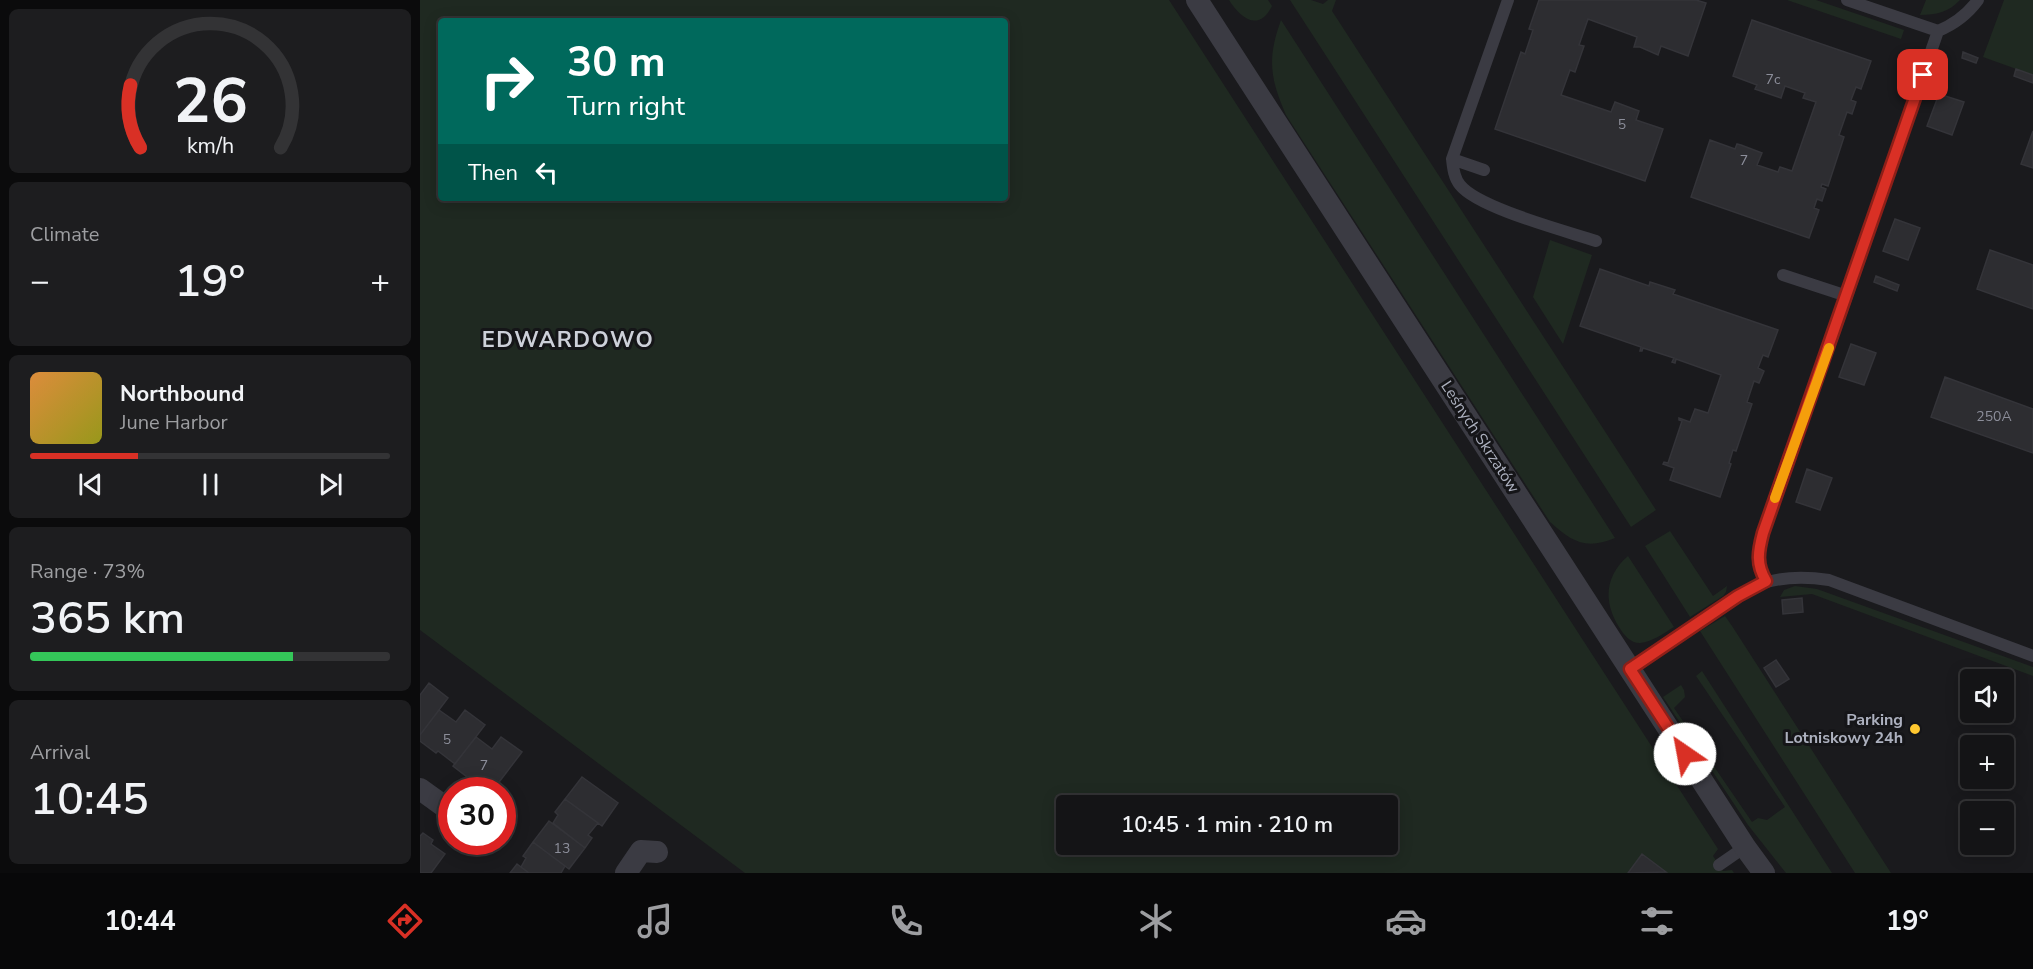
<!DOCTYPE html>
<meta charset="utf-8">
<style>
body{margin:0;font-family:"Nunito Sans",sans-serif;background:#1d1d1f;color:#f1f3f6;height:100vh;display:flex;flex-direction:column;font-size:22px;white-space:nowrap}
*{box-sizing:border-box;margin:0}
p{font-size:20px;color:#9d9ea1}
.icon{flex:none;width:33px;height:33px;fill:none;stroke:currentColor;stroke-width:2;stroke-linecap:round;stroke-linejoin:round}
.map{position:relative;flex:1;overflow:hidden}
.panel{display:flex;flex-direction:column;gap:9px;padding:9px;background:#0b0b0c;width:420px}
.panel>*{flex:none}
.top-card{position:absolute;left:18px;top:18px;width:570px;height:183px;border-radius:6px;box-shadow:0 3px 15px #0003,0 0 0 2px #333335;background:#00695c;color:#fff;overflow:hidden}
.controls{position:absolute;left:1540px;top:669px;display:grid;gap:12px}
.controls a{display:grid;place-items:center;width:54px;height:54px;border-radius:6px;background:#141416;box-shadow:0 3px 15px #0003,0 0 0 2px #333335;font-size:30px}
.speed{position:absolute;left:18px;top:777px;display:flex;gap:12px;font-size:30px;font-weight:700;text-align:center}
.speed>*{display:grid;place-content:center;width:78px;height:78px;border-radius:50%;background:#141416;box-shadow:0 3px 15px #0003,0 0 0 2px #333335;line-height:1}
.speed .limit{border:9px solid #d22;background:#fff;color:#111}
.pin{position:absolute;display:grid;place-items:center;width:51px;height:51px;color:#fff;margin:-26px;border-radius:12px;box-shadow:0 3px 9px #0006}
.me{position:absolute;width:66px;margin:-33px;rotate:327deg;stroke-linejoin:round;filter:drop-shadow(0 0 4px #0008)}
.turn{display:flex;align-items:center;gap:21px;height:126px;padding:0 30px;font-size:27px}
.turn .icon{width:78px;height:78px;stroke-width:2.5}
.turn b{display:block;font-size:42px;line-height:51px}
.then{display:flex;align-items:center;height:57px;padding:0 30px;background:#0003;gap:12px;font-size:22px}
.big{font-size:45px;font-weight:600;line-height:1.1}
.panel .widget{flex:1;display:flex;flex-direction:column;justify-content:center;gap:9px;min-width:0;padding:0 21px;border-radius:9px;background:#1d1d1f}
.panel .dial{align-items:center;gap:0}
.dial svg{height:156px;overflow:visible;fill:none;stroke:#333335;stroke-width:7;stroke-linecap:round;text-anchor:middle}
.dial text{fill:#f1f3f6;stroke:none}
.song{display:flex;align-items:center;gap:18px}
.cover{width:72px;height:72px;border-radius:9px;background:linear-gradient(135deg,hsl(30 70% 55%),hsl(60 70% 35%))}
.played{height:6px;border-radius:3px;background:linear-gradient(90deg,#d93025 30%,#333335 30%)}
.keys{display:flex;justify-content:space-around;direction:ltr}
.heat{display:flex;justify-content:space-between;align-items:center;font-size:33px;direction:ltr}
.charge{height:9px;border-radius:4px;background:linear-gradient(90deg,#34c759 73%,#333335 0)}
.trip{position:absolute;left:636px;top:795px;width:342px;height:60px;border-radius:6px;background:#141416;box-shadow:0 3px 15px #0003,0 0 0 2px #333335;font-weight:600;line-height:60px;text-align:center}
.menu{display:flex;height:96px;justify-content:space-around;align-items:center;background:#080809;color:#9d9ea1}
.menu .icon{width:42px;height:42px}
.menu .selected{color:#d93025}
.menu b{font-size:27px;color:#f1f3f6}
main{display:flex;flex:1;min-height:0}
.map>svg:first-child{display:block}
</style>
<main>
<section class="panel">
<div class="widget dial"><svg viewBox="0 0 100 80">
<path d="M14 69A42 42 0 1 1 86 69"/>
<path d="M14 69A42 42 0 0 1 9 37" stroke="#d93025"/>
<text x="50" y="56" font-size="32" font-weight="700">26</text>
<text x="50" y="72" font-size="11">km/h</text>
</svg></div>
<div class="widget"><p>Climate</p>
<div class="heat"><a>−</a><b class="big">19°</b><a>+</a></div>
</div>
<div class="widget">
<div class="song"><i class="cover"></i><div><b>Northbound</b><p>June Harbor</p></div></div>
<div class="played"></div>
<div class="keys"><svg class="icon" aria-label="previous" viewBox="0 0 24 24"><path d="M18 5L8 12l10 7zM5 5v14"/></svg><svg class="icon" aria-label="pause" viewBox="0 0 24 24"><path d="M8 5v14M16 5v14"/></svg><svg class="icon" aria-label="next" viewBox="0 0 24 24"><path d="M6 5l10 7-10 7zM19 5v14"/></svg></div>
</div>
<div class="widget"><p>Range · 73%</p><b class="big">365 km</b><div class="charge"></div></div>
<div class="widget"><p>Arrival</p><b class="big">10:45</b></div>
</section>
<div class="map">
<svg width="1613" height="873" viewBox="0 0 1613 873">
<rect width="100%" height="100%" fill="#1a1a1d"/>
<path fill="#1f2921" fill-rule="evenodd" d="M0,0H749L1298,849L1293,856L1303,871L1312,870L1314,873H325L0,630ZM21,21H585V198H21ZM646,806H968V844H646Z
M809,0H848L852,6C839,32 821,19 809,0Z
M870,0H891L903,4L908,0H916L912,11L1236,510L1211,527Z
M1367,0H1396L1484,30L1481,39Z
M1506,0H1540C1529,12 1516,15 1500,15Z
M1584,0H1613V75L1563,57Z
M861,20L1195,538C1166,550 1152,542 1130,522L866,115C850,78 847,59 861,20Z
M1130,240L1172,255L1143,344L1113,297Z
M1250,531L1293,596L1307,586L1306,592L1303,596L1270,617L1225,546Z
M1208,556L1254,627C1244,633 1232,642 1220,643C1210,643 1204,635 1199,627C1183,601 1185,576 1208,556Z
M1375,586L1397,589L1613,667V676L1392,594L1360,597L1364,590Z
M1305,616L1312,626L1471,873H1435L1280,631Z
M1282,671L1412,873H1366L1328,825L1243,697L1261,685L1264,690L1265,697L1254,708L1332,822L1338,818L1347,820L1365,807L1276,676Z"/>
<path fill="#2d2d31" stroke="#343439" stroke-width="1.5" d="M1119,0H1276L1286,3L1268,56L1241,46L1238,55L1220,47H1214L1217,37L1168,19L1159,45L1164,46L1155,72L1150,70L1141,95L1191,112L1195,102L1219,111L1216,120L1243,129L1225,181L1075,129L1101,52L1105,54L1113,30L1109,29Z
M1332,20L1451,61L1441,89L1436,87L1431,100L1436,102L1432,114L1427,112L1419,135L1424,137L1408,186L1402,184L1401,187L1406,189L1402,201L1397,199L1394,208L1399,210L1389,238L1271,197L1290,140L1315,149L1317,144L1321,145L1342,153L1337,165L1358,172L1360,167L1372,171L1396,102L1383,98L1385,93L1365,86L1361,98L1335,89L1337,85L1313,76Z
M1543,52L1558,58L1556,63L1542,58Z
M1596,69L1613,75V83L1594,76Z
M1519,94L1544,102L1532,135L1507,126Z
M1613,131V168L1601,164Z
M1475,219L1500,228L1488,260L1463,251Z
M1570,250L1613,265V309L1557,289Z
M1180,269L1229,286L1230,282L1255,290L1253,294L1358,330L1348,357L1343,355L1341,360L1338,368L1344,371L1339,383L1334,381L1327,402L1332,404L1316,451L1313,450L1309,463L1311,464L1300,497L1250,480L1254,468L1243,464L1244,462L1248,463L1262,421L1259,420V418L1270,422L1275,409L1288,413L1301,375L1256,359L1255,363L1252,362L1254,358L1223,348L1222,351H1220L1221,347L1160,326Z
M1456,276L1479,285L1477,291L1454,282Z
M1431,344L1456,353L1444,385L1419,377Z
M1525,377L1613,409V453L1511,417Z
M1387,469L1412,478L1400,510L1376,502Z
M1382,598L1383,612L1363,614L1362,600Z
M1356,660L1369,679L1356,687L1344,668Z
M9,683L28,698L0,735V695Z
M19,710L36,722L45,710L65,725L35,764L18,751L16,753L0,741V735Z
M56,737L72,749L81,737L102,752L73,790L54,777L51,780L33,766Z
M162,777L198,803L182,826L145,799Z
M145,799L178,823L168,835L172,838L165,848L133,823L138,815L135,812Z
M129,821L165,848L149,869L113,842Z
M3,833L13,840L11,844L25,854L11,873H0V836Z
M113,842L145,866L141,873H109L101,867L106,858L103,856Z
M1222,854L1246,872L1208,873Z
M97,864L109,873H90Z"/>
<g fill="none" stroke-linecap="round" stroke-linejoin="round">
<path stroke="#3b3b43" stroke-width="12" d="M1427,0L1518,31C1535,24 1547,15 1558,0
M1032,159C1033,168 1034,178 1040,185C1058,208 1146,231 1176,241
M1064,170L1032,159L1088,0
M1363,275L1427,296
M1346,581C1336,563 1338,552 1343,533L1427,296L1518,31
M1210,669L1333,587C1358,576 1383,576 1409,580L1613,656
M1299,865L1325,847"/>
<path stroke="#3b3b43" stroke-width="22" d="M777,0L1325,847L1344,873
M0,789L32,812
M206,873L221,851L237,852"/>
</g>
<g fill="none" stroke-linecap="round" stroke-linejoin="round">
<g stroke="#8d1f18" stroke-width="15">
<path id="route" d="M1265,754L1210,669L1318,596L1346,581C1336,564 1338,552 1343,533L1503,75"/>
</g>
<use href="#route" stroke="#d93025" stroke-width="10"/>
<path stroke="#f59e0b" stroke-width="10" d="M1355,498L1409,348"/>
</g>
<circle fill="#ffc830" stroke="#151518" stroke-width="2" cx="1495" cy="729" r="6"/>
<g text-anchor="middle" dominant-baseline="central" stroke-width="6" stroke-linejoin="round" paint-order="stroke">
<g font-size="14" fill="#8c8e9a">
<text x="1353" y="79">7c</text>
<text x="1202" y="124">5</text>
<text x="1324" y="160">7</text>
<text x="1574" y="416">250A</text>
<text x="27" y="739">5</text>
<text x="64" y="765">7</text>
<text x="142" y="848">13</text>
</g>
<g font-size="16" fill="#acb0be" stroke="#151518">
<text transform="translate(1060 437) rotate(57)">Leśnych Skrzatów</text>
</g>
<g font-size="16" font-weight="bold" fill="#acb0be" stroke="#151518" text-anchor="end">
<text x="1483" y="720">Parking<tspan x="1483" dy="18">Lotniskowy 24h</tspan></text>
</g>
<g font-size="22" font-weight="bold" letter-spacing="1.5" fill="#cdd0d9" stroke="#151518">
<text x="148" y="340">EDWARDOWO</text>
</g>
</g>
</svg>
<div class="controls">
<a><svg class="icon" aria-label="sound" viewBox="0 0 24 24"><path d="M4 9h4l5-4v14l-5-4H4zM17 9q2 3 0 6"/></svg></a>
<a>+</a>
<a>−</a>
</div>
<div class="speed"><div class="limit">30</div></div>
<div class="pin" style="left:1503px;top:75px;background:#d93025"><svg class="icon" aria-label="arrive" viewBox="0 0 24 24"><path d="M6 21V4h12l-3 4 3 4H6"/></svg></div>
<svg class="me" style="left:1265px;top:754px" viewBox="-20 -20 40 40"><circle r="19" fill="#fff"/><path d="M0-13L10 11 0 6-10 11z" fill="#d93025"/></svg>
<div class="trip">10:45 · 1 min · 210 m</div>
<div class="top-card">
<div class="turn"><svg class="icon" aria-label="right" viewBox="0 0 24 24"><path d="M7 20v-9h11M14 6l5 5-5 5"/></svg><div><b>30 m</b>Turn right</div></div>
<div class="then">Then<svg class="icon" aria-label="left" viewBox="0 0 24 24"><path d="M17 20v-9H6M10 6l-5 5 5 5"/></svg></div>
</div>
</div>
</main>
<nav class="menu">
<b>10:44</b>
<svg class="icon selected" aria-label="directions" viewBox="0 0 24 24"><path d="M12 3l9 9-9 9-9-9zM9 14v-3h6M13 9l2 2-2 2"/></svg>
<svg class="icon" aria-label="music" viewBox="0 0 24 24"><path d="M9 18V5l10-2v13"/><circle cx="6" cy="18" r="3"/><circle cx="16" cy="16" r="3"/></svg>
<svg class="icon" aria-label="phone" viewBox="0 0 24 24"><path d="M5 4h4l2 5-3 2q2 4 5 5l2-3 5 2v4C11 20 4 13 5 4z"/></svg>
<svg class="icon" aria-label="climate" viewBox="0 0 24 24"><path d="M12 3v18M4 7l16 10M4 17L20 7"/></svg>
<svg class="icon" aria-label="car" viewBox="0 0 24 24"><path d="M5 17H2v-5l4-1 3-4h7l3 4 3 1v5h-3M9 17h6M6 11h13"/><circle cx="7" cy="17" r="2"/><circle cx="17" cy="17" r="2"/></svg>
<svg class="icon" aria-label="filters" viewBox="0 0 24 24"><path d="M4 7h16M4 17h16"/><circle cx="9" cy="7" r="2"/><circle cx="15" cy="17" r="2"/></svg>
<b>19°</b>
</nav>
